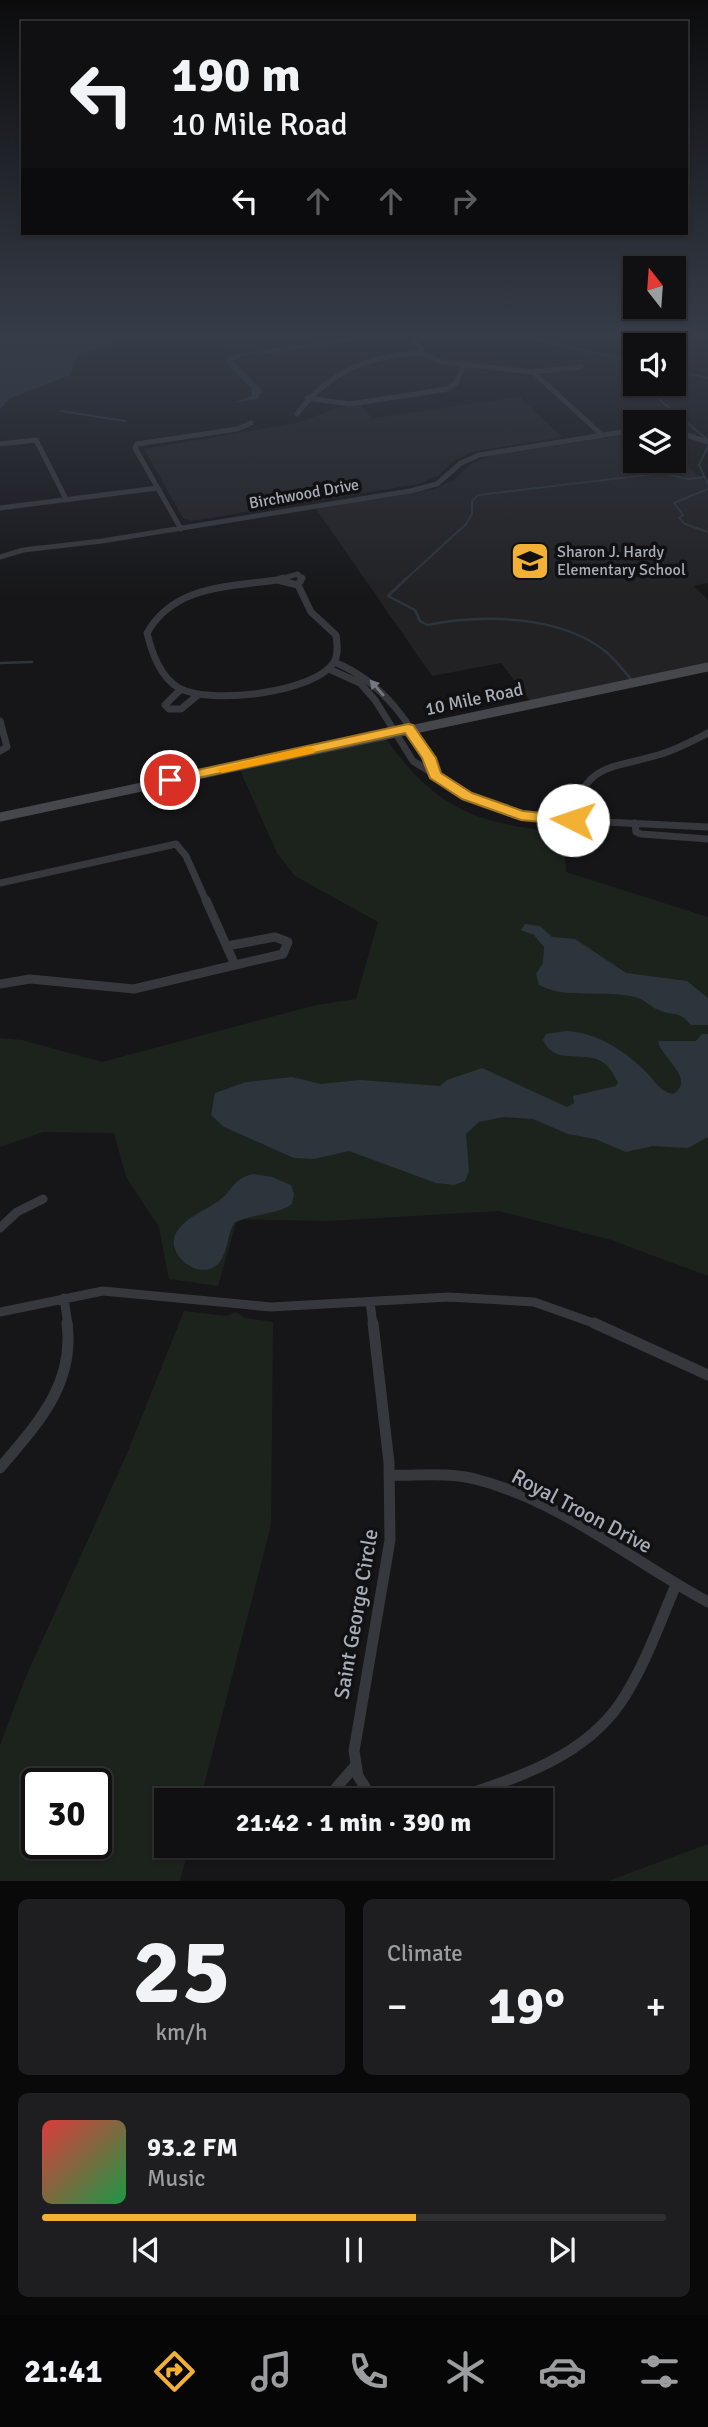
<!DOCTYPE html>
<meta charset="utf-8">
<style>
body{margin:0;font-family:Signika,sans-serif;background:#1e1e20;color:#f1f3f6;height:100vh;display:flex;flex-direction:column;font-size:26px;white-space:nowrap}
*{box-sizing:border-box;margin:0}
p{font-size:23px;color:#9c9d9f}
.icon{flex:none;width:38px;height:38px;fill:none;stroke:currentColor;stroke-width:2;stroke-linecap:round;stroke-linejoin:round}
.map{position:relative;height:1881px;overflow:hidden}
.panel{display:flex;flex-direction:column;gap:18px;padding:18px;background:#09090a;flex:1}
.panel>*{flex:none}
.guide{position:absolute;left:21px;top:21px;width:667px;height:214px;border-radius:0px;box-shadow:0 2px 5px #0004,0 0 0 2px #303032;background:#101012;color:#f1f3f6;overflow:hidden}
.needle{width:46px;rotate:343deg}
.tools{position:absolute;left:623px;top:256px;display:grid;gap:14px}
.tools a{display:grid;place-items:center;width:63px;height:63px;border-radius:0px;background:#101012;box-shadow:0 2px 5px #0004,0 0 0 2px #303032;font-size:35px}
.speed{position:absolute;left:21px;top:1768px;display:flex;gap:14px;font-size:35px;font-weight:700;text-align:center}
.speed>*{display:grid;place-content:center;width:91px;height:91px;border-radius:50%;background:#101012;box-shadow:0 2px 5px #0004,0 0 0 2px #303032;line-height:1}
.speed .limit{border:4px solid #111;border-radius:10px;background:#fff;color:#111}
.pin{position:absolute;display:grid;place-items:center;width:60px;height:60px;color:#fff;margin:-30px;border:4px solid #fff;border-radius:50%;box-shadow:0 2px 7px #0007}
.me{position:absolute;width:77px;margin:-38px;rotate:274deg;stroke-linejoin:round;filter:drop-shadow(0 0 5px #0008)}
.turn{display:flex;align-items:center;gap:24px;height:147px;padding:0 35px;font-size:32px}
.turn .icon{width:91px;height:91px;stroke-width:2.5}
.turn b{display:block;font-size:49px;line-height:60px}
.lanes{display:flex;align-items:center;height:66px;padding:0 35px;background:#0003;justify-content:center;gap:35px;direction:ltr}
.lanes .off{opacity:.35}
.big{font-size:52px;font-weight:700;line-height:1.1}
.panel .widget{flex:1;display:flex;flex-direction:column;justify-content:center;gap:10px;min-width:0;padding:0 24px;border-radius:10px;background:#1e1e20}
.panel .dial{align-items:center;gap:0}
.dial b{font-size:91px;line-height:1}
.song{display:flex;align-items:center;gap:21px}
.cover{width:84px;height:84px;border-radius:10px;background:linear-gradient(135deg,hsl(0 70% 55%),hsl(140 70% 35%))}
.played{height:7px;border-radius:4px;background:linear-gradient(90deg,#f2b134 60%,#303032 60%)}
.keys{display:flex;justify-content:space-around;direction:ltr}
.heat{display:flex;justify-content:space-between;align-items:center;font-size:38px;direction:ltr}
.panel .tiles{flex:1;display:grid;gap:18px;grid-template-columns:1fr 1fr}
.widget:last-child{grid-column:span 2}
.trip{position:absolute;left:154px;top:1788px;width:399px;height:70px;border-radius:0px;background:#101012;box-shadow:0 2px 5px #0004,0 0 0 2px #303032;font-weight:700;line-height:70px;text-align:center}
.menu{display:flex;height:112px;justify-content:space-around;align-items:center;background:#060607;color:#9c9d9f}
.menu .icon{width:49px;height:49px}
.menu .active{color:#f2b134}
.menu b{font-size:32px;color:#f1f3f6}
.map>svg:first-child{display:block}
</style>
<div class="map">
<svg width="708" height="1881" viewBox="0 0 708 1881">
<rect width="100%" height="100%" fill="#161618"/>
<path fill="#222225" d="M520,397L562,437L472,452L455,460L438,476L419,484L192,521L183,518L144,449L297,423L335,409L360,404L372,418Z
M635,433V460H674V455L708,484V583L694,586L708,600V665L531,702L501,663L432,676L316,509L434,489L454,480L472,463L490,456Z"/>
<path fill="#1c231d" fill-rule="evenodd" d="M207,335H352L235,351L217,347Z
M384,736C434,808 477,825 563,832L566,872L708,917V1276L611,1240L499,1211L327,1221L237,1219L218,1286L169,1279L159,1227L126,1177L114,1133L43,1132L0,1147V1038L22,1040L102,1062L316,1005L356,999L378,922L295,876L277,853L239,768Z
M184,1311L226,1316L236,1312L245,1318L273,1322L271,1525L200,1801H166V1846H189L180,1881H0V1745L27,1674L126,1456ZM37,1783H96V1843H37Z
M708,1844V1881H608Z"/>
<path fill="#2c353c" d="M0,335H125L114,344L78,354L70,375L9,399L0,409Z
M370,335H394L239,357L235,361L236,364L263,391L257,399L125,421L233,403L252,396V389L225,362L231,355Z
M525,924L540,926L552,937L575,939L626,973L687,981L708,998V1025H691C677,1009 674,1017 659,1010C650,1007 645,999 635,997C604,989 567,1000 539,985L536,974L543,963L544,947L534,935L521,930Z
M566,1031C597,1032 627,1052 648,1074C656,1083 660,1091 673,1094C697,1079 661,1058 658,1041H696L702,1034H708V1137L688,1148L653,1146L626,1152L595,1139L568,1134L533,1119L503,1117L479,1122L466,1134L469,1171L465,1181L454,1185L436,1183L349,1151L314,1159L294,1158L224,1127L211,1115L215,1093L246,1082L292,1077L321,1084L360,1080L440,1086L447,1080L482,1068L567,1107L574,1103L573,1096L616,1086L618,1082C614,1076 610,1067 604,1063C585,1049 555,1067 543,1040L546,1034Z
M254,1174L272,1177L291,1185L294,1194L292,1204C277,1215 254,1213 234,1223C227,1235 228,1252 219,1263C200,1284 161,1252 178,1230C189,1215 203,1212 217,1202C232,1193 233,1177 254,1174Z"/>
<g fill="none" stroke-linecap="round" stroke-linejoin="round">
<path stroke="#2c353c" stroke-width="2" d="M515,335L635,362
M462,343L474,335
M621,359L635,371
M674,371L708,378
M651,383L660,400L708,440
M61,411L125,421
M708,446L699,465L708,484
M708,489L674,503L683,515L679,518L685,524L708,532
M405,580L466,524L472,514V501L478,495L663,473L688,479L705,477"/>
<path stroke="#2c353c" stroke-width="2.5" d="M407,578L388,596L415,610L420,621L427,625C482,614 559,615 605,651C615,659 623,670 631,679
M0,663L32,662"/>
<path stroke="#37383d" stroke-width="5" d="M426,335L414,341L422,349L421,353L442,362L533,372L602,435
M533,372L581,367
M307,398L350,404L448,389L456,383L464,365
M297,414C328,372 370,355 421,353
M674,431L708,442
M0,444L36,440L66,499
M0,508L158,488
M181,529L135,448L137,444L237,429L251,423
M0,557L23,550L102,541L410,491L437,484L461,463L479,455L635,430
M280,579L298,574L301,580"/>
<path stroke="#37383d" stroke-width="7" d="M280,579L283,578
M277,580L298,585L311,612L336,635C337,643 339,654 334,662C315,693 210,705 179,688C160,677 152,653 147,633C174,585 228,587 277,580Z
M298,585L302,578
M334,662C384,682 414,726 435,775
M329,669L360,683L375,700L413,761L480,803L542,819L708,827
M181,689L165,705L169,709H181L198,695
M0,721L7,747L0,751
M573,820C583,763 611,769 658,755C676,750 692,741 708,733
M635,823L636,832L641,834L708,839
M0,883L176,844L186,856L206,901"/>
<path stroke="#37383d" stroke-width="9" d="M227,946L275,937L288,942L283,954L235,965
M0,984L30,979L134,989L235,965L206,900
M0,1228L17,1212L43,1199
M64,1298L68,1325
M370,1302L373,1325
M0,1312L103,1291L271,1307L449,1297L534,1302L599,1325"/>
<path stroke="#37383d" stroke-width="11" d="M373,1323L389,1463L390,1540L354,1751L358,1776L374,1801
M594,1323L708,1375
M0,1468C37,1424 75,1385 67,1323
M389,1475C417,1476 447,1472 475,1479C560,1500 632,1561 708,1602
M330,1801V1795L355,1766
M447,1801C510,1780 582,1760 621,1702C645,1666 659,1624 676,1585"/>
<path stroke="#45474d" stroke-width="9" d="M0,817L708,667"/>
</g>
<defs><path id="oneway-solid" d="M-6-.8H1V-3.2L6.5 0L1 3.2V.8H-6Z" transform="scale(1.75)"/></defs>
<use fill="#757881" href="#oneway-solid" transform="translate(377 688) rotate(-131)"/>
<linearGradient id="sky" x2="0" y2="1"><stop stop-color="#0c0c0d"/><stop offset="0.56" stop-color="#363c48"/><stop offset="1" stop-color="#363c48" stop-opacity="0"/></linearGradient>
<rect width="708" height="598" fill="url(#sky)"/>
<path fill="#f2b134" stroke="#9d7322" stroke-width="2" d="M408,724L413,725L436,758L441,773L472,793L523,811L573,816L580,820L573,825L521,820L462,799L430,778L422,758L405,733L170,784L163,780L170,776Z"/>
<path fill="#f59e0b" d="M309,746L316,750L314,753L222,773L215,769Z"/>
<defs>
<g id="school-square" transform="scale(2.0125)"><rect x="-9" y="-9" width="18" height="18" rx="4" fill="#f2b134" stroke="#111113"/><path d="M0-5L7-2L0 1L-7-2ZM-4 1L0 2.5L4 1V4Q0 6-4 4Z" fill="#111"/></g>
</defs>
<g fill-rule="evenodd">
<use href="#school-square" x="530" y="561"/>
</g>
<g text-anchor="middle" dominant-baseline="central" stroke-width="7" stroke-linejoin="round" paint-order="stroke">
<g font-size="16" fill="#a8adb8" stroke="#111113">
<text transform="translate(304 494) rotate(-10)">Birchwood Drive</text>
</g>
<g font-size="16" fill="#a8adb8" stroke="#111113" text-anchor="start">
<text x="557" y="552">Sharon J. Hardy<tspan x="557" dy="18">Elementary School</tspan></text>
</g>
<g font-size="18" fill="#a8adb8" stroke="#111113">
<text transform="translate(474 699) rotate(-12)">10 Mile Road</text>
</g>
<g font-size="21" fill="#a8adb8" stroke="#111113">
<text transform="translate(582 1511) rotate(28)">Royal Troon Drive</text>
<text transform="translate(356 1614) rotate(-80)">Saint George Circle</text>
</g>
</g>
</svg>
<div class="tools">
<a><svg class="needle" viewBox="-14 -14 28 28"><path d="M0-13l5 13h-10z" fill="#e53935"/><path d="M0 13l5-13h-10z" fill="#9c9d9f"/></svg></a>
<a><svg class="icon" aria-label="sound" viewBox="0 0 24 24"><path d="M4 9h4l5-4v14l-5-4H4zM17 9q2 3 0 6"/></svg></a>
<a><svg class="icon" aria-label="layers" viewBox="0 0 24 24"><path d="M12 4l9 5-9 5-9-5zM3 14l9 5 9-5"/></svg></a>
</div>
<div class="speed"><div class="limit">30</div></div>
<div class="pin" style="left:170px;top:780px;background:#d93025"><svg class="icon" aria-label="arrive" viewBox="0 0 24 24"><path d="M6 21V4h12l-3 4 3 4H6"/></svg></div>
<svg class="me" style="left:573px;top:820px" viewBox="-20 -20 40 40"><circle r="19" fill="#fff"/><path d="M0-13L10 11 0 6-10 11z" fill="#f2b134"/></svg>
<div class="trip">21:42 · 1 min · 390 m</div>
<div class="guide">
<div class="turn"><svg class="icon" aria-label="left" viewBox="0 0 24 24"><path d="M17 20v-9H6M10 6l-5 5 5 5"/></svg><div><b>190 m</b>10 Mile Road</div></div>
<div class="lanes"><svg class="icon" aria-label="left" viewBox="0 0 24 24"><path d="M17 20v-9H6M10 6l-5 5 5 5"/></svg><svg class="icon off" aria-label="ahead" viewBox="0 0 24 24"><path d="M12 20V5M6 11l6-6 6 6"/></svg><svg class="icon off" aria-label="ahead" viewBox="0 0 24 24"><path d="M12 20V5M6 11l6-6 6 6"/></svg><svg class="icon off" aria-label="right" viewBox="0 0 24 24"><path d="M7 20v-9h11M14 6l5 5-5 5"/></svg></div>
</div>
</div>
<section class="panel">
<div class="tiles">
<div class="widget dial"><b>25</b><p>km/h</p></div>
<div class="widget"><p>Climate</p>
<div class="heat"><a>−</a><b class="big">19°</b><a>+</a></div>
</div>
<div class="widget">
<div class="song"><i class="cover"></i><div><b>93.2 FM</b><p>Music</p></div></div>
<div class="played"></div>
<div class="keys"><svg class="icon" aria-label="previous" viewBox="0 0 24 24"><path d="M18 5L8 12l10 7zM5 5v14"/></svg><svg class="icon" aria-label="pause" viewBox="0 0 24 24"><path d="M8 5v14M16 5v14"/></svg><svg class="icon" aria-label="next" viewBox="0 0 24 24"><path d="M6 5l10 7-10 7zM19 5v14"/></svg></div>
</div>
</div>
</section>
<nav class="menu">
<b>21:41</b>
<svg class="icon active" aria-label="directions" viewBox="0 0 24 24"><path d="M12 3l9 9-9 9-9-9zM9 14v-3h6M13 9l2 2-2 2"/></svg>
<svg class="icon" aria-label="music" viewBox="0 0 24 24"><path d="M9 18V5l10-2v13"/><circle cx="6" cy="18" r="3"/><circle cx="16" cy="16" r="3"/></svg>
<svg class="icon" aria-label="phone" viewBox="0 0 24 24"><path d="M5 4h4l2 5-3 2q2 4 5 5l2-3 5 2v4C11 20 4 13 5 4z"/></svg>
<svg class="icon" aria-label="climate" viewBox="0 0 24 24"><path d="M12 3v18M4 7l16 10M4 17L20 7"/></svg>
<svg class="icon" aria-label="car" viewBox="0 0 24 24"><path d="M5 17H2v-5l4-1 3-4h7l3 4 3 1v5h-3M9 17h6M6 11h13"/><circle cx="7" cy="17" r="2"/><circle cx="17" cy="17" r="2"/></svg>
<svg class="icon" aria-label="filters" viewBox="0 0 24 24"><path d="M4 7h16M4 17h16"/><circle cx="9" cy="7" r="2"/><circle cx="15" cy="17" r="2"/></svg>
</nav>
